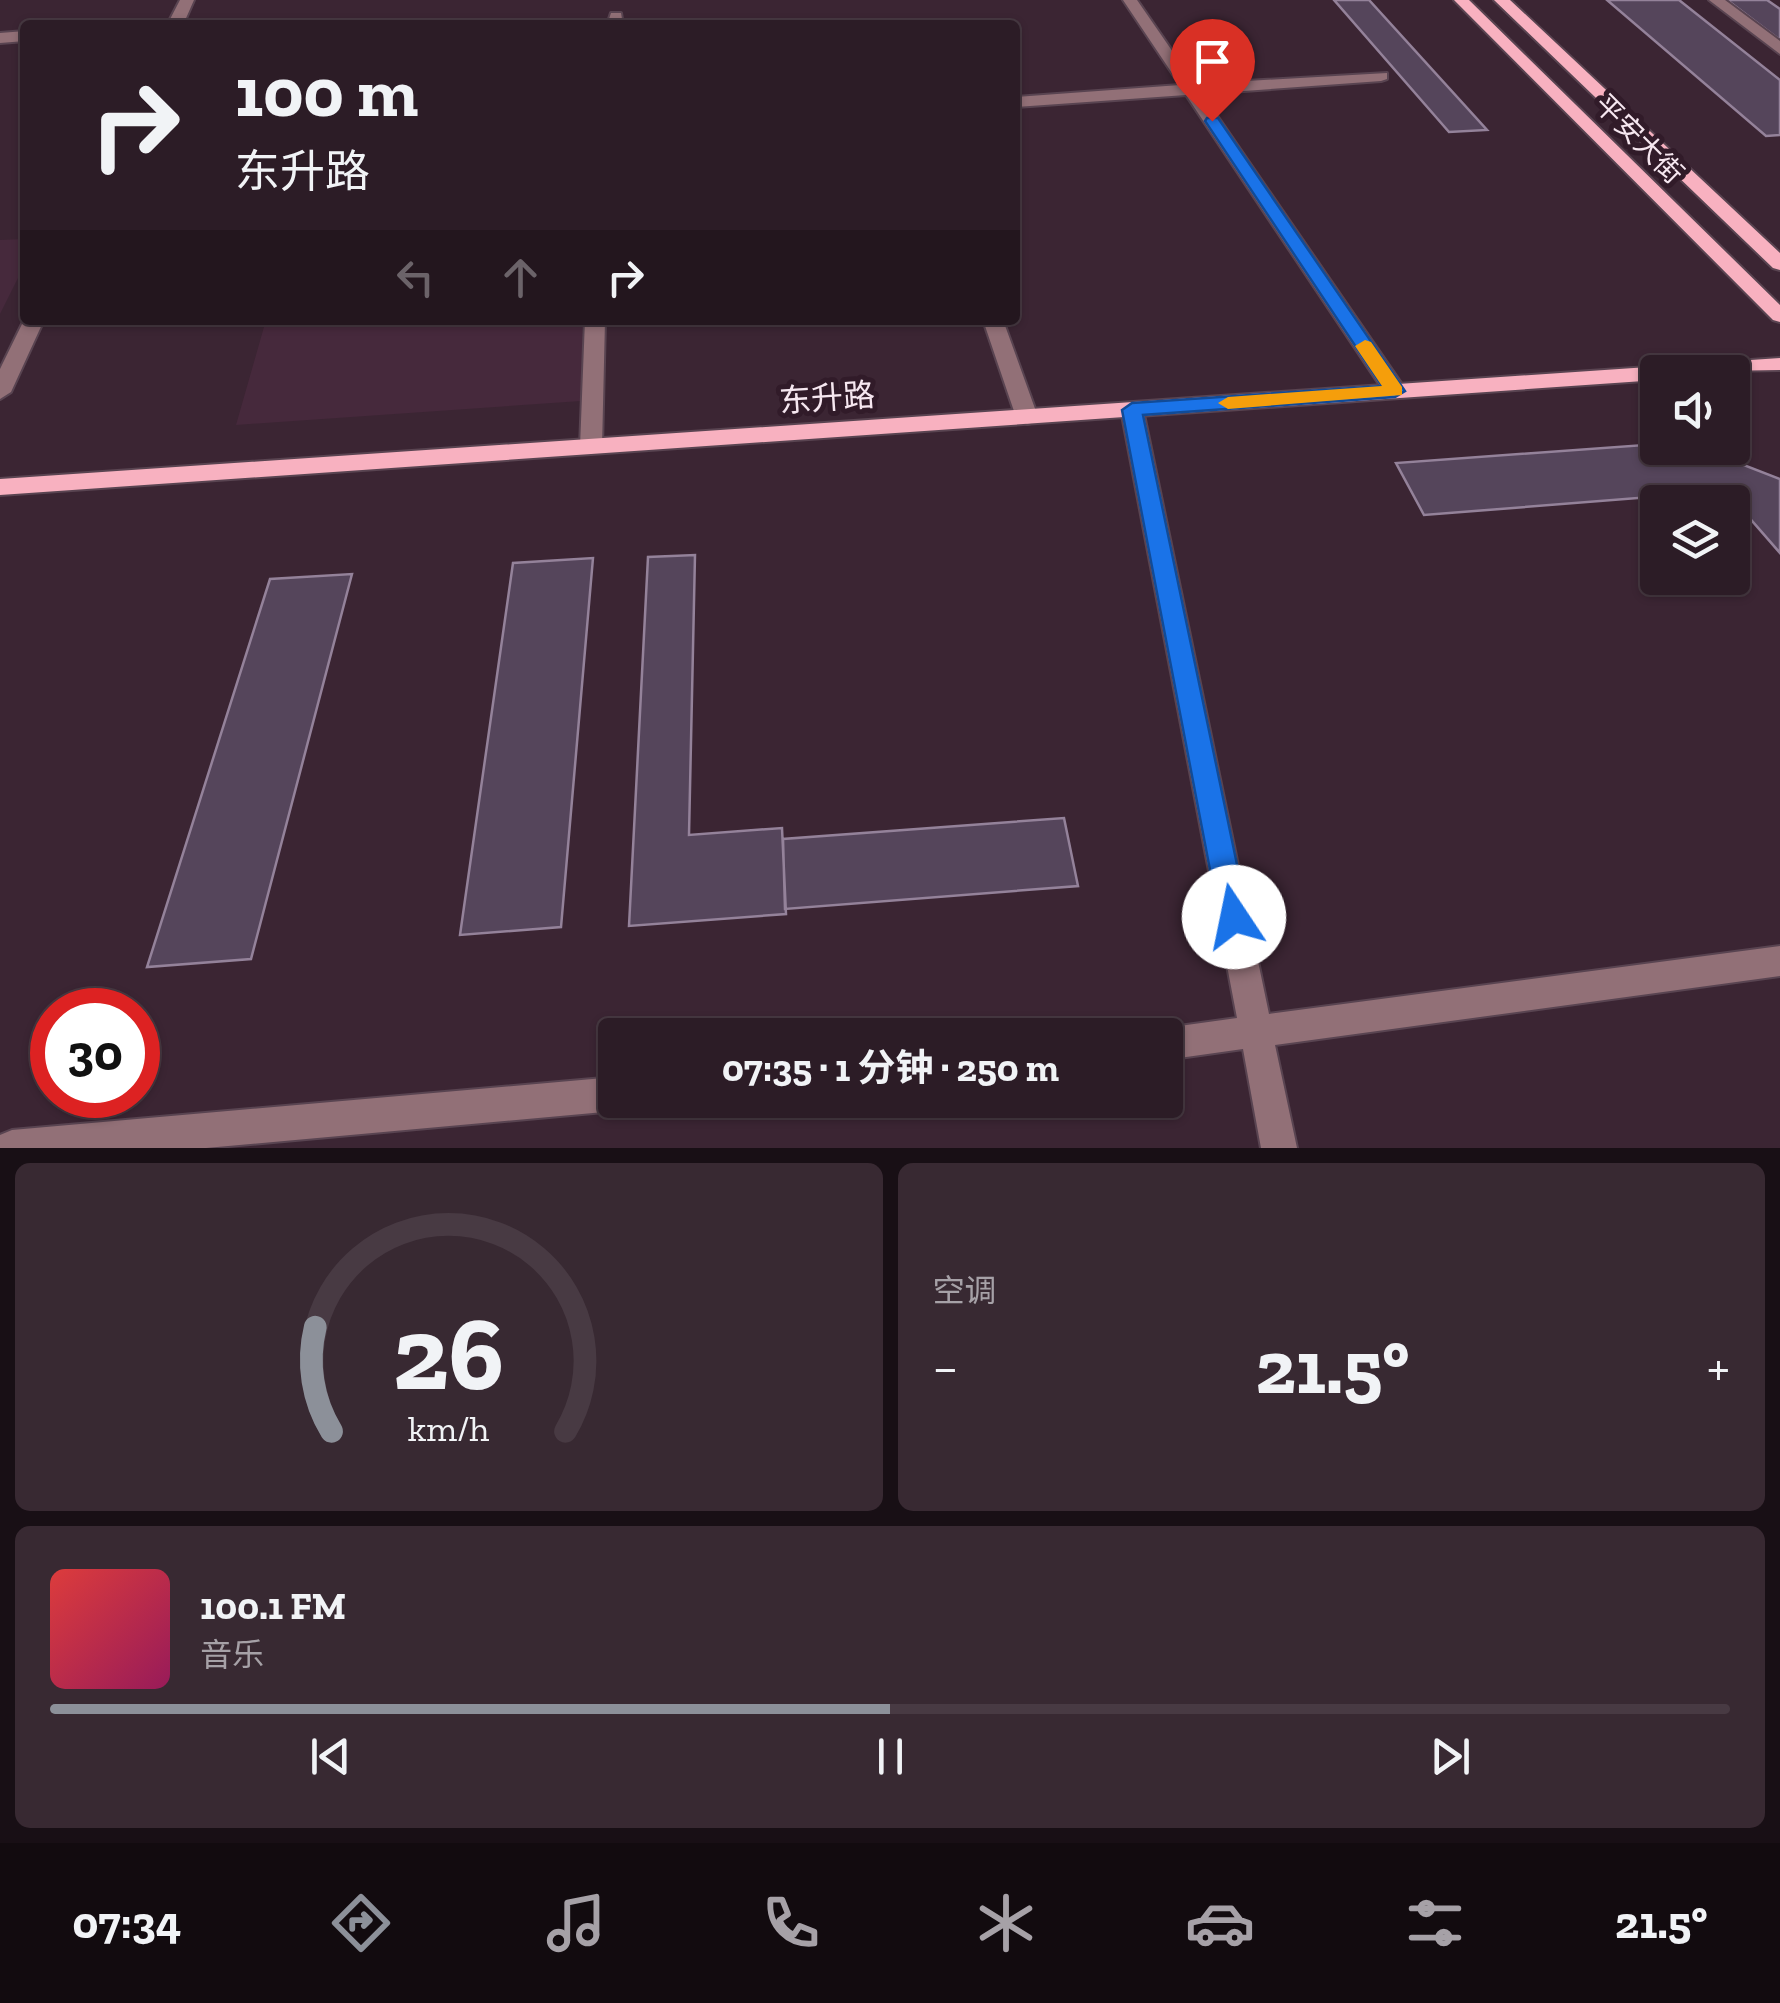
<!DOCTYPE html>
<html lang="zh">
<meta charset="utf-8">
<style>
body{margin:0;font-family:"Zilla Slab","Noto Sans SC",serif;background:#382932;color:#f1f3f6;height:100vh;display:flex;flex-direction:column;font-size:38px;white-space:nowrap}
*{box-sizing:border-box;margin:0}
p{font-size:32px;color:#a6a1a7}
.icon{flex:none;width:55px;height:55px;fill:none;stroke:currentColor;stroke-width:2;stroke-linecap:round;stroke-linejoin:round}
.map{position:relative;height:1148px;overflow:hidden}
.sheet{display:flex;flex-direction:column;gap:15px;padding:15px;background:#180f15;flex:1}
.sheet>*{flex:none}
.guide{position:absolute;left:20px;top:20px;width:1000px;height:305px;border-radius:10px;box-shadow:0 2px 8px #0004,0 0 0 2px #483a43;background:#2c1c26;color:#f1f3f6;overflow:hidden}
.controls{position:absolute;left:1640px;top:355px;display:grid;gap:20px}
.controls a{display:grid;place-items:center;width:110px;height:110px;border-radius:10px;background:#2c1c26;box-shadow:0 2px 8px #0004,0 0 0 2px #483a43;font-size:50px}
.speed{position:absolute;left:30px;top:988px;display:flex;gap:20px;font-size:50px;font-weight:700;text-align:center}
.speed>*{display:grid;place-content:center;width:130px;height:130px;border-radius:50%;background:#2c1c26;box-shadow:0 2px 8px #0004,0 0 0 2px #483a43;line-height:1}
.speed .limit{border:15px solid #d22;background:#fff;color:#111}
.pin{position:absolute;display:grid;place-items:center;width:85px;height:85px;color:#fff;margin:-102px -42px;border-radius:50% 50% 50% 0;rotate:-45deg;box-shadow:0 0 10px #0007}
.pin .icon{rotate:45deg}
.me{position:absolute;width:110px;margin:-55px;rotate:349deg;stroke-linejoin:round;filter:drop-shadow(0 0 8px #0008)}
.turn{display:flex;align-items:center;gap:35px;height:210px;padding:0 50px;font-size:45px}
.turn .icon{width:130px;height:130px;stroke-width:2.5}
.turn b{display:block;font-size:70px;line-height:85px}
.lanes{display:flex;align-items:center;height:95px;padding:0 50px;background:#0003;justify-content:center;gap:50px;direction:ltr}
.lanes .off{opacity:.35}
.big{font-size:75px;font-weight:700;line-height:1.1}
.sheet .widget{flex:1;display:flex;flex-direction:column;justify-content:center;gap:15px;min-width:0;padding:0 35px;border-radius:15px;background:#382932}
.sheet .dial{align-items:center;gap:0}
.dial svg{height:260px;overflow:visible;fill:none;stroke:#483a43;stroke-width:7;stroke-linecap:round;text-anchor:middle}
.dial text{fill:#f1f3f6;stroke:none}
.song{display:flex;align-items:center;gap:30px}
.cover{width:120px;height:120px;border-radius:15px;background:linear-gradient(135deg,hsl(0 70% 55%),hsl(330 70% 35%))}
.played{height:10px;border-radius:5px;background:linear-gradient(90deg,#8c9099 50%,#483a43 50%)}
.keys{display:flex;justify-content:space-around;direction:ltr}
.heat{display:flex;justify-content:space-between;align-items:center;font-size:55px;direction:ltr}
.sheet .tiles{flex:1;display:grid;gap:15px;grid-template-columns:1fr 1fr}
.widget:last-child{grid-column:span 2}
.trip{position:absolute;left:598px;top:1018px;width:585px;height:100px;border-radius:10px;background:#2c1c26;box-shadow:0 2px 8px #0004,0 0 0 2px #483a43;font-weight:700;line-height:100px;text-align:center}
.tabs{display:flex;height:160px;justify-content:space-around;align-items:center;background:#120b0f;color:#a6a1a7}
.tabs .icon{width:70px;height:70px}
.tabs .on{color:#8c9099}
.tabs b{font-size:45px;color:#f1f3f6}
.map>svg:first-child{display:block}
</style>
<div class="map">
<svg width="1780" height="1148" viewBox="0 0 1780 1148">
<rect width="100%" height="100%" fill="#3b2533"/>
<path fill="#46293c" d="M25,239V264L0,314V240Z
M266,320H583L581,401L236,425Z"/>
<path fill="#55455b" stroke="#94829a" stroke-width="2.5" d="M1334,0H1369L1487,130L1449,132Z
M1607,0H1679L1780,80V135L1766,136Z
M1727,0H1767L1780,9V40Z
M1658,444V448H1700L1780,479V553L1726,491L1424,515L1396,463Z
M695,555L689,835L782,828L786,914L629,926L648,557Z
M593,558L561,927L460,935L513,563Z
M352,574L251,959L147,967L270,579Z
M1064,818L1078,886L785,909L783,839Z"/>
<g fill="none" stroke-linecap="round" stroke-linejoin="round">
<g stroke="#594451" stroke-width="4">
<path id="minor" d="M180,0H194L183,25H167Z
M1123,0H1137L1195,84L1387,73V79L1381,81L1202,94L1403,386L1406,391L1403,396H1387L1186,95L1015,107V97L1180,85Z
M1709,0H1725L1780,41V54Z
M611,13H621L623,25H607Z
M25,31V41L0,43V33Z
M25,318L44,320L11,392L0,399V369Z
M585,320H605L602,447L591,454L580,447Z
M983,320H1003L1038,417L1035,422L1027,424L1016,417Z
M1132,403L1143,410L1269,1014L1780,946V976L1275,1045L1297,1148H1261L1243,1049L1165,1060V1035H1152L1165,1028L1237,1018L1121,410Z
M615,1077V1100H630L627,1106L615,1111L206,1148H0V1135L12,1130Z"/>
</g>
<g stroke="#594451" stroke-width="4">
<path id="major" d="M1454,0H1469L1780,305V322L1773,320Z
M1494,0H1510L1780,253V270L1773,268Z
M1780,358V370L1658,372V380L0,495V479Z"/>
</g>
<use href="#minor" fill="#927077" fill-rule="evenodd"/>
<use href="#major" fill="#f8b1c0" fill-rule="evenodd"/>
</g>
<path fill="#1a73e8" stroke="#114b97" stroke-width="2.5" d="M1207,118H1218L1405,391L1395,397L1143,415L1248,917L1244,926L1234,930L1223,926L1219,917L1122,410L1132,403L1382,386L1205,121Z"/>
<path fill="#f59e0b" d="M1365,340L1371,342L1402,387V395L1228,409L1218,403L1228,397L1382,386L1355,346Z"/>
<g text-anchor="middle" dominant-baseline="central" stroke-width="10" stroke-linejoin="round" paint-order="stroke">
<g font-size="28" fill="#f6e7f0" stroke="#311b29">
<text transform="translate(1639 139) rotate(45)">平安大街</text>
</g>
<g font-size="32" fill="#f6e7f0" stroke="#311b29">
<text transform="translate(827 398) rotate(-4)">东升路</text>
</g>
</g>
</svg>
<div class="controls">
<a><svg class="icon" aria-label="sound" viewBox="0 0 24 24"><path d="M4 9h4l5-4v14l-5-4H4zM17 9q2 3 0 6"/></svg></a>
<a><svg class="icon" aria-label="layers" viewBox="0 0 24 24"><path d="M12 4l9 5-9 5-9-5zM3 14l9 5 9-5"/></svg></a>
</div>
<div class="speed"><div class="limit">30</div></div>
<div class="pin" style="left:1212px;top:121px;background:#d93025"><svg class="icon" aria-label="arrive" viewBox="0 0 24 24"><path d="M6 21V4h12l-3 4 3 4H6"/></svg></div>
<svg class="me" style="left:1234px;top:917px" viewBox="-20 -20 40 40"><circle r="19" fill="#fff"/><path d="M0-13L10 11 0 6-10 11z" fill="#1a73e8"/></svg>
<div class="trip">07:35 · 1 分钟 · 250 m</div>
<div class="guide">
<div class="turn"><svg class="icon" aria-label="right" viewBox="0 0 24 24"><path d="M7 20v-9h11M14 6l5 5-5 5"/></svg><div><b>100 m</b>东升路</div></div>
<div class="lanes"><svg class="icon off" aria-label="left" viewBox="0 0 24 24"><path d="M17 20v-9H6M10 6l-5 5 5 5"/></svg><svg class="icon off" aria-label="ahead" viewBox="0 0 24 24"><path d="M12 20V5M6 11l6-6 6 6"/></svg><svg class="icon" aria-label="right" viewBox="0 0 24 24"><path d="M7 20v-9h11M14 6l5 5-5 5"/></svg></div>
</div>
</div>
<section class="sheet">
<div class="tiles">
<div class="widget dial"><svg viewBox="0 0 100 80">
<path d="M14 69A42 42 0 1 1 86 69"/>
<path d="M14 69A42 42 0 0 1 9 37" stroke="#8c9099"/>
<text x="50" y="56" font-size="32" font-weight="700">26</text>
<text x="50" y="72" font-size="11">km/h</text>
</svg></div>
<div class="widget"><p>空调</p>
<div class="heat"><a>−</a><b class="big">21.5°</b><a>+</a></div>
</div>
<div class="widget">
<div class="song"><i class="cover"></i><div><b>100.1 FM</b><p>音乐</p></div></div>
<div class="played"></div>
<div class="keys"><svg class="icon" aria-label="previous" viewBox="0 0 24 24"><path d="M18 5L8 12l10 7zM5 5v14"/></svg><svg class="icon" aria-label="pause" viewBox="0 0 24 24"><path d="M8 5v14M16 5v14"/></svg><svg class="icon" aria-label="next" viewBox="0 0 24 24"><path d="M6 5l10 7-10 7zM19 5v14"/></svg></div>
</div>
</div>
</section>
<nav class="tabs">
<b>07:34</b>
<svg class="icon on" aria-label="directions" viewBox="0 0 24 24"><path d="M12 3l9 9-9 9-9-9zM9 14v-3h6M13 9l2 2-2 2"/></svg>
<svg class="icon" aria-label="music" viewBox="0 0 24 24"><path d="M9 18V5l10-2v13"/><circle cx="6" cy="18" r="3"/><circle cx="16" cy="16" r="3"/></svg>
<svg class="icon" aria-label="phone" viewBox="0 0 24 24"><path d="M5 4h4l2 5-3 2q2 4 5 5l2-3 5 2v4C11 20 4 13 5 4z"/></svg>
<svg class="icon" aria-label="climate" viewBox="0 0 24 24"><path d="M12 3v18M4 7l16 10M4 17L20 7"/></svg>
<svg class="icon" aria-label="car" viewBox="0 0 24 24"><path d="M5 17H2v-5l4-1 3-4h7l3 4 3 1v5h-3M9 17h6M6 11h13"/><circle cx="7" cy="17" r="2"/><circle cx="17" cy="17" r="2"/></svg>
<svg class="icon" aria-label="filters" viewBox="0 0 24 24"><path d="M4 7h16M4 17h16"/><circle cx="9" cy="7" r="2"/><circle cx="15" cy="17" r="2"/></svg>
<b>21.5°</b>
</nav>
